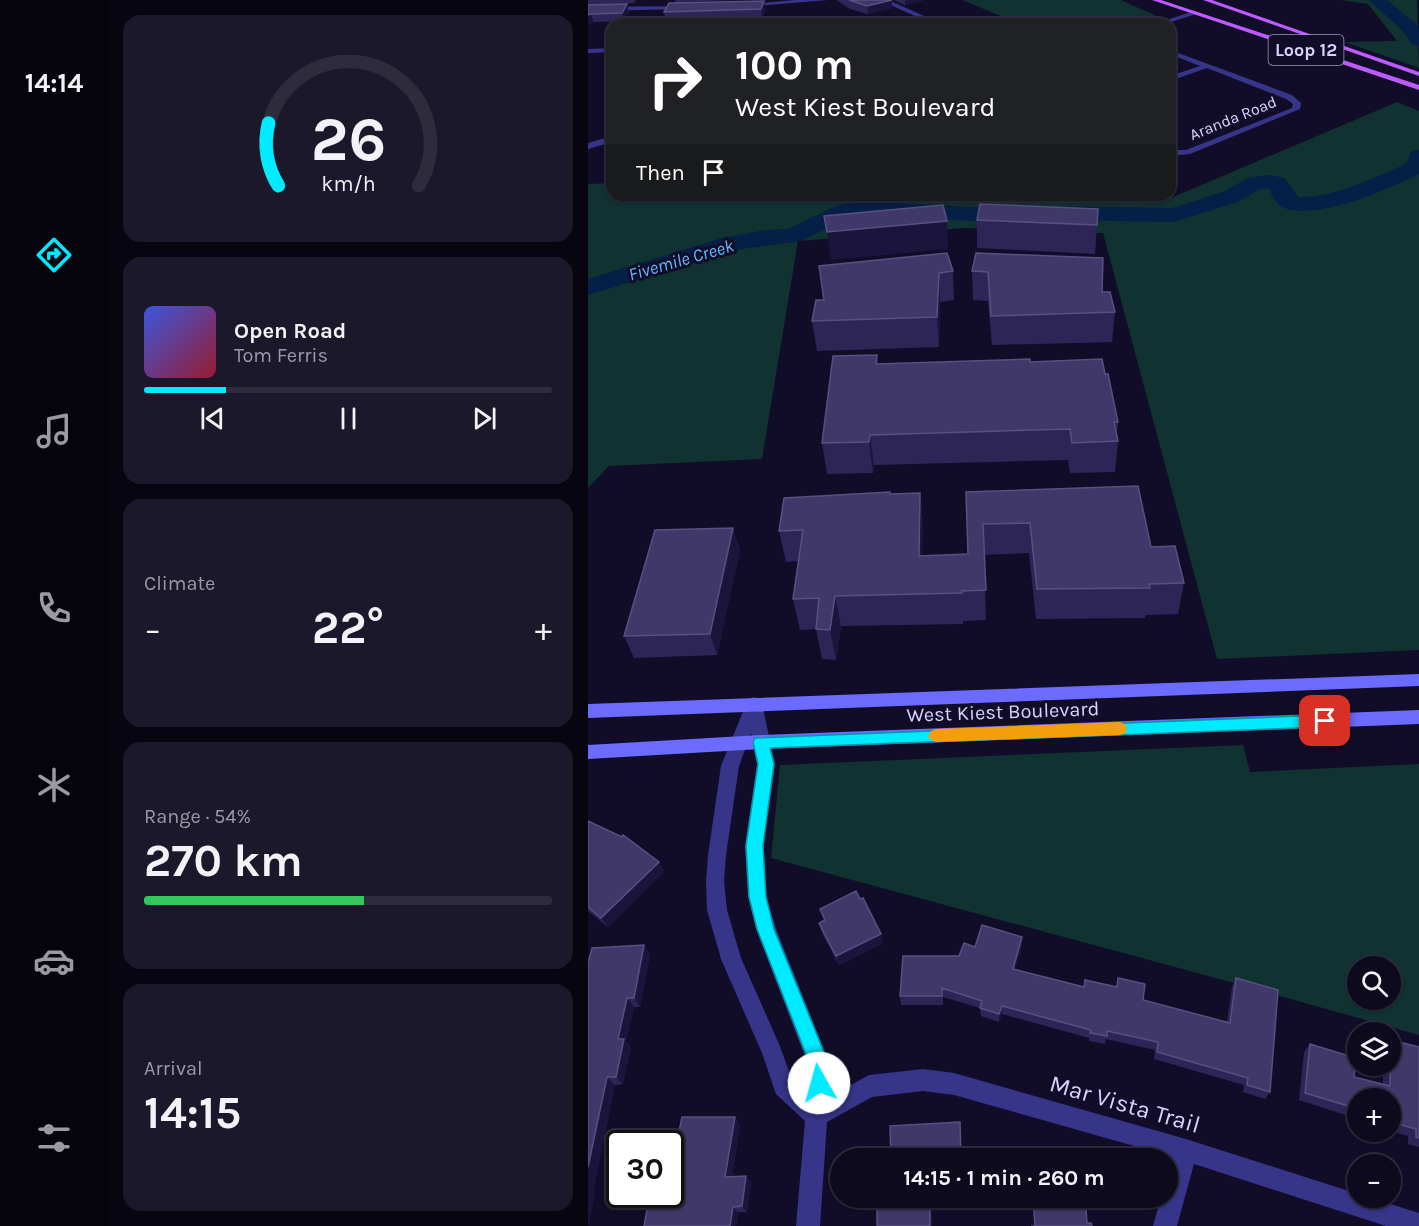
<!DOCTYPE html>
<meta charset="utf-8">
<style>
body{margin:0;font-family:Karla,sans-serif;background:#1b182b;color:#f1f3f6;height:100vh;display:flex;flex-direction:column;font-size:22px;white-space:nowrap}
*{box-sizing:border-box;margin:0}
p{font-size:20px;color:#9a9aa4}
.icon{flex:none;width:33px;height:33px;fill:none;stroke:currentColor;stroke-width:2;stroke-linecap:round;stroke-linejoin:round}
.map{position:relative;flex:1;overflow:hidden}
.sheet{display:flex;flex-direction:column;gap:15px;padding:15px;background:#070610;width:480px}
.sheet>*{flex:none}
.banner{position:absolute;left:18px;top:18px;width:570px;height:183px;border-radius:18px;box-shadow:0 2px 4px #0004,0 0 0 2px #2d2b3c;background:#202124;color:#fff;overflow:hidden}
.controls{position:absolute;left:759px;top:956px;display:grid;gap:12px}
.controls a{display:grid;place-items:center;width:54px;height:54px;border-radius:50%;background:#0d0a1e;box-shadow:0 2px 4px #0004,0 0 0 2px #2d2b3c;font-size:30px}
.speed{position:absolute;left:18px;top:1130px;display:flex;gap:12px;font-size:30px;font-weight:700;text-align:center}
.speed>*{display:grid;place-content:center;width:78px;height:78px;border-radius:50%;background:#0d0a1e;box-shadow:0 2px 4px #0004,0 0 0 2px #2d2b3c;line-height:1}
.speed .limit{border:3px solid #111;border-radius:9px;background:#fff;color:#111}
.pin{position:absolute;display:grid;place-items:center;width:51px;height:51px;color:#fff;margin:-26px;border-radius:12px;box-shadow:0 3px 9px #0006}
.me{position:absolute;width:66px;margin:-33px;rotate:353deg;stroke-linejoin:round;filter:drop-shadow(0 0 4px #0008)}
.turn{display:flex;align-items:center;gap:21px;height:126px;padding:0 30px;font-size:27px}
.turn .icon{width:78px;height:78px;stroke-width:2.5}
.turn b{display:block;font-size:42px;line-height:51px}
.then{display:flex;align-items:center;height:57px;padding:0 30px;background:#0003;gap:12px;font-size:22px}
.big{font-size:45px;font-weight:700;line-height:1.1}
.sheet .widget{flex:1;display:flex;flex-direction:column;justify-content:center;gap:9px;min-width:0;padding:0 21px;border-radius:18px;background:#1b182b}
.sheet .dial{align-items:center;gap:0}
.dial svg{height:156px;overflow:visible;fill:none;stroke:#2d2b3c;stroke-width:7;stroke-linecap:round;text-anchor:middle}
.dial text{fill:#f1f3f6;stroke:none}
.song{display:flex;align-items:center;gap:18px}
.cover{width:72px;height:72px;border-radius:9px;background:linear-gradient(135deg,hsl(230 70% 55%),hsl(350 70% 35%))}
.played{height:6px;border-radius:3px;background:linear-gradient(90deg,#00ebff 20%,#2d2b3c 20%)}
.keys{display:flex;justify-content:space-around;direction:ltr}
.heat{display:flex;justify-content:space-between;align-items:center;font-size:33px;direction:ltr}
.charge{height:9px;border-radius:4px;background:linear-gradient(90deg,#34c759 54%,#2d2b3c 0)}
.trip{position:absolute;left:242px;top:1148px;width:348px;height:60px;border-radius:30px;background:#0d0a1e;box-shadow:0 2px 4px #0004,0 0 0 2px #2d2b3c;font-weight:700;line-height:60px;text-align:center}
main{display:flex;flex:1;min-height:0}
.dock{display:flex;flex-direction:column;width:108px;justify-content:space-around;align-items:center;background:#05040c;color:#9a9aa4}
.dock .icon{width:42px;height:42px}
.dock .current{color:#00ebff}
.dock b{font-size:27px;color:#f1f3f6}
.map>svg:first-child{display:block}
</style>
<main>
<nav class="dock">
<b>14:14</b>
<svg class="icon current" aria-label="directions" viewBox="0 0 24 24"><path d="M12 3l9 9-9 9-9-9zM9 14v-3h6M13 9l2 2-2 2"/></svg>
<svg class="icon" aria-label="music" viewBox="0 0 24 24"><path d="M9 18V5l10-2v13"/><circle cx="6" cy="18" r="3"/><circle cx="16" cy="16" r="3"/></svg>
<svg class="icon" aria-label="phone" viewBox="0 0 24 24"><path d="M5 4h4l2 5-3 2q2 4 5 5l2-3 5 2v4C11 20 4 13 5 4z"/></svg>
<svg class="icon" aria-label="climate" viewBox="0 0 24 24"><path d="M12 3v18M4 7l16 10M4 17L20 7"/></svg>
<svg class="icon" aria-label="car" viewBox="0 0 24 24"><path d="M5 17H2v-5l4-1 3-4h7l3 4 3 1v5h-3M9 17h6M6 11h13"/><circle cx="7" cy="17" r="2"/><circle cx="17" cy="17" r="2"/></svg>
<svg class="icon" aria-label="filters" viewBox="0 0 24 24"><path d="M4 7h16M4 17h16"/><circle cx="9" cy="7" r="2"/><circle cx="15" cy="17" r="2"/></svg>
</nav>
<section class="sheet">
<div class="widget dial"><svg viewBox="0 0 100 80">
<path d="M14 69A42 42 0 1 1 86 69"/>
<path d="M14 69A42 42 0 0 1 9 37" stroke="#00ebff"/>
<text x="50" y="56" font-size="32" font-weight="700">26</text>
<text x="50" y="72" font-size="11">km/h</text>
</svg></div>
<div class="widget">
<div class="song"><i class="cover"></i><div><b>Open Road</b><p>Tom Ferris</p></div></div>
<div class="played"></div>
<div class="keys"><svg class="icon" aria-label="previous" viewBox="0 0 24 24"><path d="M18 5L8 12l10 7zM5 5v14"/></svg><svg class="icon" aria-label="pause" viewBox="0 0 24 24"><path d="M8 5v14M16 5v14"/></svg><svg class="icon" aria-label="next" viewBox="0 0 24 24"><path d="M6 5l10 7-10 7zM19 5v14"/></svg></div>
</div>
<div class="widget"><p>Climate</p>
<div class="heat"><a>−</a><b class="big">22°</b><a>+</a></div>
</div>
<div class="widget"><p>Range · 54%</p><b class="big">270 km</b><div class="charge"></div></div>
<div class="widget"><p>Arrival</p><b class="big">14:15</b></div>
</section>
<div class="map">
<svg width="831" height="1226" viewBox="0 0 831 1226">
<rect width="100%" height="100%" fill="#110d28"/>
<path fill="#103230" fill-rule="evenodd" d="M374,0H533L573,18L425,21Z
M752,0H829L831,68L757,42L809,41L780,4Z
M809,102L831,111V650L629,659L515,233L376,228L210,241L174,459L21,466L0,488V184L24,183V195H505L506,197L578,200Z
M655,745L662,772L831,764V1035L624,977L183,858L192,765ZM770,966H802V999H770Z"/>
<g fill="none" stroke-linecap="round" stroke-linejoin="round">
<path fill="#061f48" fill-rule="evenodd" d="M781,0H799L826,22L831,29V46L825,45L814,30Z
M831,150V174C801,189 727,222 694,207C688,204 684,195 681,189H672L650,202L585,222L465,220L423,223L274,215L262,217L213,241L147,250L0,295V279L134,238L178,230L200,229L248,206L274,201L423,209L465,206L585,208L637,191L660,178L680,175L697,178L710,197C744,198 780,180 811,167L819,163L823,151Z"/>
<path fill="#36358a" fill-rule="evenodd" d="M206,0H240L156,7L153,5Z
M291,0H300L354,24H345Z
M101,6L99,9L0,11V7Z
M606,11L608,14L577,24H567Z
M24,48V52L0,53V49Z
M582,50L704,95L713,103L712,109L602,154L582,156V150H598L704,108L705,104L698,99L619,68L582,81V76L612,66L582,54Z
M24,136V142L0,149V143Z
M166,697L172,699L174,704L187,764L175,846L178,896L188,929L243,1067L241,1097L281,1075L335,1069L366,1073L598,1139L770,1194V1197H780L831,1213V1226H798L606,1164L589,1226H565L573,1197H579V1177L585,1157L366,1095L335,1091L284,1097L239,1122L232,1226H208L217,1121L188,1094L174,1053L133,959L119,910L118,881L120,855L133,766L158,704L160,699ZM163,733L169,764L157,846L160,896L168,929L221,1067L219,1093L204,1079L191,1044L153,958L139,910L136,881L138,855L151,766Z"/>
<path fill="#6c6bff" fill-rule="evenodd" d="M831,674V686L0,718V704Z
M831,710V724L173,749L0,759V745L173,735Z"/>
<path fill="#be5bff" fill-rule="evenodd" d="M564,0H573L831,85V90Z
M615,0H624L831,72V76Z"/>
</g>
<path fill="#2e2557" d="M0,0H48L46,3L27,4L41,12L36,21L6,22L0,25Z
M87,0H149L88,2Z
M248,0H304V8L280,14L262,9Z
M306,0H336L317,5Z
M177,9L174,18L78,21L76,12Z
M510,209L507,254L389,248V220Z
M388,253L514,292L527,312L524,342L404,345L400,301L385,300L384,271Z
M231,266L365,271L366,300L352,302L351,347L229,351L224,321L236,300Z
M289,355L290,364L442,362L517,374L530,422L529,433L530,441L527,472L482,473L480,460L286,465L285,473L239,474L234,443Z
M378,492L563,547L596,583L590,614L558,615L557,618L448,619L441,553L396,555L398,620L375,621V624L253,626L248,660L234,659L228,629L212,630L205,599L211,561L198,562L191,531L302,494L332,493L335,524L334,556L380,554Z
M145,528L152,550L129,655L46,658L36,636Z
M0,821L71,862L76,872L20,927L0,911Z
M232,909L295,943L251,965L234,933L231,923L236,921Z
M56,945L62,955L52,1007H46L38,1041L43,1047L35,1084L27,1085L5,1191L7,1192L0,1225V963Z
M387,947H434L427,969L496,987H528L530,978L555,1000L639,1022L644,987L648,978L682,1092L677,1099L655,1092L656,1085L566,1059L567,1050L518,1039L517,1044L501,1041V1038L414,1014L411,1022L393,1016L392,1008L355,997V1005H313L312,996Z
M722,1044L766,1077L795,1084V1065H802L831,1047V1147L820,1144V1136L802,1131V1098H770V1119L711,1100L716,1052Z
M152,1124L144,1177L158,1176L163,1182L159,1212H150L148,1226H56L82,1194Z"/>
<path fill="#1b143c" d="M304,0V8L280,14L279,6Z
M317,0H336L317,5Z
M176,1L177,9L174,18L173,9Z
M39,4L41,12L36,21L34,13Z
M3,14L6,22L0,25V15Z
M359,221L360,249L243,260L239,232Z
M351,273L352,302L351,347L349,317Z
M282,435L286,465L285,473L281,442Z
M332,493L335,524L334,586L331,556Z
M145,528L152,550L129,655L122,634Z
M247,596L253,626L248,660L242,630Z
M71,862L76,872L20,927L13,918Z
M293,934L295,943L251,965L248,956Z
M434,937V947L425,977V969Z
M56,945L62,955L52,1007L46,998Z
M39,998L46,1007L38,1041L43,1047L35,1084L28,1077L30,1039Z
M414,1006V1014L411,1022V1014Z
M19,1077L27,1085L5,1191L7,1192L0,1225V1167Z
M147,1117L152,1124L143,1183L137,1177Z
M158,1176L163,1182L159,1212L154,1206Z
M342,1197H343L344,1226H342Z
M145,1207L150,1212L148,1226H142Z"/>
<path fill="#403869" stroke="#585080" stroke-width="1.5" d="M261,0H304L279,6Z
M176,1L173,9L76,12L81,3Z
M39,4L34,13L3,14L0,15V5Z
M392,204L510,209L509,225L389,220Z
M355,205L359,221L239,232L236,216Z
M359,253L365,271L351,273L349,317L224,321L228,300H236L231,266Z
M388,253L515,258L514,292H522L527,312L403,316L400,272L384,271Z
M289,355L288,364L442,359V362L514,359L517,374H520L530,422H526L530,441L484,443L482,429L282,435L281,442L234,443L245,356Z
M550,486L563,547L587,546L596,583L561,584L562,588L449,589L442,523L395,524L398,590L374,591V593L247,596L242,630L228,629L231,598L205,599L215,530L191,531L196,498L302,492V494L332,493L331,556L380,554L378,492Z
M145,528L122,634L36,636L67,530Z
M0,821L34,837L35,835L71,862L13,918L0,907Z
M268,891L272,899L275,898L293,934L248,956L231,923L237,920L232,909Z
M394,925L434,937L425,969L496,987L497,980L529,987L530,978L557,984L555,1000L642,1023L648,978L690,990L682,1092L659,1085L660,1078L569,1052L570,1042L519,1031V1036L502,1033L503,1030L414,1006L411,1014L392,1008L394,1001L354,988V996H312L315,956H371L376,943L387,947Z
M56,945L46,998H39L30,1039H36L28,1077H19L0,1167V963L4,948Z
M803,1040L831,1047V1138L828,1137V1129L802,1122V1098H770V1109L717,1093L722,1044L768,1058L766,1077L802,1086Z
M94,1117H147L137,1177L158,1176L154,1206L145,1207L142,1226H56L62,1194H82V1174Z
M372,1122L373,1158H303L302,1126Z
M494,1152V1158H444V1154Z
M289,1197H342V1226H289Z
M445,1197H497L499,1223H503L504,1226H443H447Z"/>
<path fill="#00ebff" stroke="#0099a6" stroke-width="1.5" d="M737,715L742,716L744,721L742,725L737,727L182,748L186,764L175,846L178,897L186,929L242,1067L238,1090L231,1093L224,1090L221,1083L223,1067L169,929L161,897L158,846L170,764L165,742L167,738Z"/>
<path fill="#f59e0b" d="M532,722L537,724L539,729L537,733L532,735L348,742L343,740L340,736L343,731L348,729Z"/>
<g text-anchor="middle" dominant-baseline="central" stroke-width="6" stroke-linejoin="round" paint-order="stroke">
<g font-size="16" fill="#d8d4ff" stroke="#110d28">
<text transform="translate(645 118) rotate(-22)">Aranda Road</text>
</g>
<rect fill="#110d28" stroke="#9c98be" stroke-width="1.5" x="680.5" y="35" width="75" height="30" rx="4.5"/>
<g font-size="18" font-weight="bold" fill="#d8d4ff">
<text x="718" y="50">Loop 12</text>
</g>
<g font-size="18" font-style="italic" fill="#62baff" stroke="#110d28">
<text transform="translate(93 260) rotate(-16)">Fivemile Creek</text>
</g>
<g font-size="20" fill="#d8d4ff" stroke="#110d28">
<text transform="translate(415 712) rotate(-2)">West Kiest Boulevard</text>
</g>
<g font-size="24" fill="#d8d4ff" stroke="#110d28">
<text transform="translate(537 1104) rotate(16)">Mar Vista Trail</text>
</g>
</g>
</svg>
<div class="controls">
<a><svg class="icon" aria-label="search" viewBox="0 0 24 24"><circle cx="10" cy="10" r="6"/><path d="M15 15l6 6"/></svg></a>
<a><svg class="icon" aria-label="layers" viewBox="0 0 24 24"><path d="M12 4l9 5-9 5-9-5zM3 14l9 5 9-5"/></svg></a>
<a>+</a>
<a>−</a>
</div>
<div class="speed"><div class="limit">30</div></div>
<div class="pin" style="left:737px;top:721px;background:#d93025"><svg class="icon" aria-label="arrive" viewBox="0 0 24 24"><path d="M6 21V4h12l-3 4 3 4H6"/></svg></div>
<svg class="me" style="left:231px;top:1083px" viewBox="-20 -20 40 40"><circle r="19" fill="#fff"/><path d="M0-13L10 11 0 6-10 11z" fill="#00ebff"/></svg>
<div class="trip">14:15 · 1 min · 260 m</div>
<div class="banner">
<div class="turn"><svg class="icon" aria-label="right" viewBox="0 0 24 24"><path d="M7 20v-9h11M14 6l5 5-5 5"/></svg><div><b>100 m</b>West Kiest Boulevard</div></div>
<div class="then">Then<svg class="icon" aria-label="arrive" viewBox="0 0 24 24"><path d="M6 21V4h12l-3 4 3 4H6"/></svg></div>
</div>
</div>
</main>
